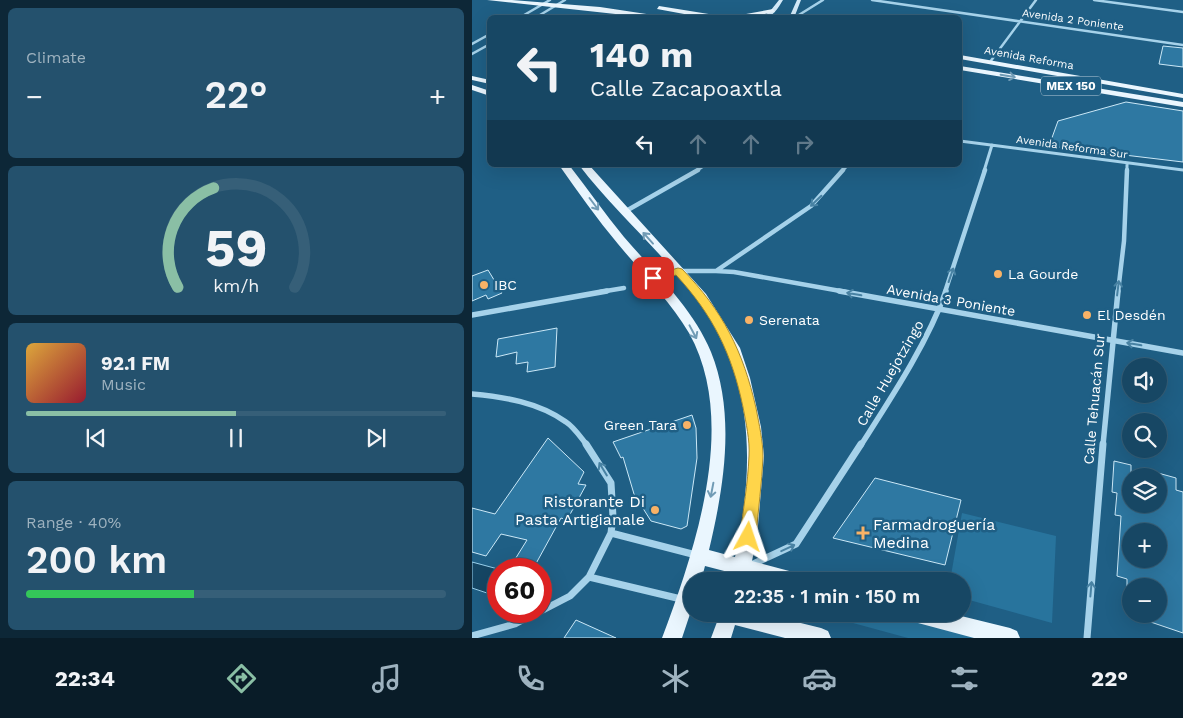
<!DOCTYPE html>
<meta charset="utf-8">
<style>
body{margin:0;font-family:"Work Sans",sans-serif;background:#24516d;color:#f1f3f6;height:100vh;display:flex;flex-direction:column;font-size:19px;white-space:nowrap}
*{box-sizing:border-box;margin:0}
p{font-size:16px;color:#9eb2bf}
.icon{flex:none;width:28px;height:28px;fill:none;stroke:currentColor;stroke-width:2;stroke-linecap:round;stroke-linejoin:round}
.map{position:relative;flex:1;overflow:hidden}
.sheet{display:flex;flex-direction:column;gap:8px;padding:8px;background:#0d2737;width:472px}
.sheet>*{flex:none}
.guide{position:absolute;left:15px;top:15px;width:475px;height:152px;border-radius:8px;box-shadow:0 5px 20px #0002,0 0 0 1px #365f78;background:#174764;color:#f1f3f6;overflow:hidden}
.controls{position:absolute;left:650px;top:358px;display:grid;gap:10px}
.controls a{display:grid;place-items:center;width:45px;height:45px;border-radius:50%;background:#174764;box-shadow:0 5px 20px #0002,0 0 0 1px #365f78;font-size:25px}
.speed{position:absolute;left:15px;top:558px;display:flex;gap:10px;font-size:25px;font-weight:700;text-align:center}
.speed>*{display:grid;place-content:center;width:65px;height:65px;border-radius:50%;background:#174764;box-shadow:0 5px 20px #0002,0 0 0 1px #365f78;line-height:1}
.speed .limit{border:8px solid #d22;background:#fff;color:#111}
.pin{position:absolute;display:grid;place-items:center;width:42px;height:42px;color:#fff;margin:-21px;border-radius:10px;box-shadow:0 2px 8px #0006}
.me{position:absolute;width:55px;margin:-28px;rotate:5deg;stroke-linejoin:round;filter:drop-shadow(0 0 4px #0008)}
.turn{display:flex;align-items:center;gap:18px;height:105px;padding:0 20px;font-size:22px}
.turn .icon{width:65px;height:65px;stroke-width:2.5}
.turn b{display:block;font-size:35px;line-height:42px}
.lanes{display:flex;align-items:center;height:48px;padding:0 20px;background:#0003;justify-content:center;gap:25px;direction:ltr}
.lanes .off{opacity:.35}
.big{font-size:38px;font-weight:600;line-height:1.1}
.sheet .widget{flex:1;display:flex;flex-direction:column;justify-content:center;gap:8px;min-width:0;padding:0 18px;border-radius:8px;background:#24516d}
.sheet .dial{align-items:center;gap:0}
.dial svg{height:130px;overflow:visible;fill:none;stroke:#365f78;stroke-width:7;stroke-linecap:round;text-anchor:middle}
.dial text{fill:#f1f3f6;stroke:none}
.song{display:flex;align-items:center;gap:15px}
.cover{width:60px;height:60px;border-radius:8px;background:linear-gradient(135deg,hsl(40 70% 55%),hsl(350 70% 35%))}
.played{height:5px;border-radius:2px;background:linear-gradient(90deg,#8abfa5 50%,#365f78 50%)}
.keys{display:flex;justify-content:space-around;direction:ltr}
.heat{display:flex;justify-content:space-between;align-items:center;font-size:28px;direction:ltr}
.charge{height:8px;border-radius:4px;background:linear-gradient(90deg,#34c759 40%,#365f78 0)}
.trip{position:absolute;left:211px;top:572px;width:288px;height:50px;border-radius:25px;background:#174764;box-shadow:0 5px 20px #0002,0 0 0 1px #365f78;font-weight:600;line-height:50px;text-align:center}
.tabs{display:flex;height:80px;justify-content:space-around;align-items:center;background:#091c28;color:#9eb2bf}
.tabs .icon{width:35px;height:35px}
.tabs .current{color:#8abfa5}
.tabs b{font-size:22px;color:#f1f3f6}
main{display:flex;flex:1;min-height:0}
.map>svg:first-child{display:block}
</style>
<main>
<section class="sheet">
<div class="widget"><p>Climate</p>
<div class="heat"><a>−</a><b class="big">22°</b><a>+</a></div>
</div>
<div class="widget dial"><svg viewBox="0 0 100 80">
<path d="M14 69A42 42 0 1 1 86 69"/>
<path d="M14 69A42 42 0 0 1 36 8" stroke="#8abfa5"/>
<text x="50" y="56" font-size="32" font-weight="700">59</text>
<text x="50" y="72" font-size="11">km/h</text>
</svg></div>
<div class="widget">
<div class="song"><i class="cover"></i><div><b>92.1 FM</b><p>Music</p></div></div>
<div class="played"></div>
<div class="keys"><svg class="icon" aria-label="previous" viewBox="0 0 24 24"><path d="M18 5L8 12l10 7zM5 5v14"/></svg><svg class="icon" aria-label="pause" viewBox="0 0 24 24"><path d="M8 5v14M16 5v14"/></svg><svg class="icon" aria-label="next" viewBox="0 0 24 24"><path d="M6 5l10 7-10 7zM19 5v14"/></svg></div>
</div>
<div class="widget"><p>Range · 40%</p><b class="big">200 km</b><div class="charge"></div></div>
</section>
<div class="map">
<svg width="711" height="638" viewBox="0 0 711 638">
<rect width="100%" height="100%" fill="#1f5f85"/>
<path fill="#28749d" d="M490,513L584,536L580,623L490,598V581H478Z
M348,614H415L505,638H436Z"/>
<path fill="#154664" stroke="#9ad0eb" d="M0,562L26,569V575L15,593L0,588Z"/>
<path fill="#2e78a2" stroke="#cbe8f7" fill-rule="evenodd" d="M691,46L711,48V67L687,64Z
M654,102L711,111V162L577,146L586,121Z
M16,270L30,293L16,299L14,295L0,301V276Z
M85,328L83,367L55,372L56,362L44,364L45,352L24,357L26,339Z
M220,415L224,428L225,458L215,526L209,529L179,521L162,494L151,457L149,458L141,442Z
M76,438L112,472L106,484L114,485L95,520L89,518L61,569H37L55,540L29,534L14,556L0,552V508L23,514Z
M642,461L659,465V504H686V473L704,478V490L711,492V633L661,616V614H686V586H655V579L645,576L649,516L643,515L645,493L640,492ZM659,531H686V559H659Z
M403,478L489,500L473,565L361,538Z
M104,620L144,638H92Z"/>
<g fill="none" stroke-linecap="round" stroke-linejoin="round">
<path stroke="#a6d2ea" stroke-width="2.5" d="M400,0L711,45
M622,0L711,12
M47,18L78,0
M63,18L93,0
M322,18L351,0
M0,44L18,34
M0,54L18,44
M518,62L564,0"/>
<path stroke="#a6d2ea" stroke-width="3" d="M488,141L711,170
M224,171L233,165
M370,171L376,165
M512,171L520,145
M655,171V163"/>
<path stroke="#a6d2ea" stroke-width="4.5" d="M154,211L226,170
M244,271L262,272L374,292
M181,278L206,271H244L339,206L371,170
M128,292L152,288
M473,292L513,170
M646,292L652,241L655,170"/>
<path stroke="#a6d2ea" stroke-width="5.5" d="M367,291L711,353
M0,315L135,291
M0,394C32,397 66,402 94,422C102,427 109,438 115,445
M389,445C419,398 455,344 474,291
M631,445L646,291"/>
<path stroke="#a6d2ea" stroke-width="7" d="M139,533L224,555
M279,565L324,544L389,444
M117,577L209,599
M69,611L98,596L117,577L139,533L141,517L139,483L114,444
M0,636L43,624L67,611
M615,638L631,444"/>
<path fill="#d2e9f8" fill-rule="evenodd" d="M307,0H311C306,8 301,18 290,18L299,10Z
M325,0H329L322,18H317Z"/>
<path fill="#eaf6fe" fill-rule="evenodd" d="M15,0H40L128,7L201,18H180Z
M187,6L249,16L252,18H234L185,9Z
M301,9L303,12L271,18H252Z
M488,55L711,94V98L488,59Z
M488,66L711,102V107L488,70Z
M0,76L18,80V84L0,80Z
M0,85L18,91V96L0,90Z
M87,165H97C116,189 133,214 152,237C183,273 221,308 239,352C264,414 252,487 237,550L263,557C283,467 283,376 225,299C190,252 143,212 107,165H117L234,294L268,348L278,378L289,427L292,456L285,537L280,561L321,572L327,575L330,581H290L277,578L276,581H258L260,573L233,566L229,581H220V608L210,638H190C223,550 267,422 217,333C198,301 170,273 146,244C125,219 106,192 87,165Z
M248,614H292L349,628L356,631L359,638H313L263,625L259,638H239Z
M437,614H481L538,628L545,631L548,638H502L446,623L439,621Z"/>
</g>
<defs><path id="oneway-shaft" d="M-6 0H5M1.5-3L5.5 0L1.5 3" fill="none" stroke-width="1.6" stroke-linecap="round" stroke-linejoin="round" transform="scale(1.25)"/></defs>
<g stroke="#709bb5">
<use href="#oneway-shaft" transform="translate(536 76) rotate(10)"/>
<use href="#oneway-shaft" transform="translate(122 204) rotate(53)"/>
<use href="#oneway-shaft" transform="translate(176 238) rotate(-132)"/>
<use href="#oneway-shaft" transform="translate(221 332) rotate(62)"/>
<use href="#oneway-shaft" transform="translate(240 490) rotate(101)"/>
</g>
<g stroke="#4882a3">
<use href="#oneway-shaft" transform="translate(344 201) rotate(136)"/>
<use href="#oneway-shaft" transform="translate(479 275) rotate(-71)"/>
<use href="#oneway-shaft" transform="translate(646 288) rotate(-83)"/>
<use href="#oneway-shaft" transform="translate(382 294) rotate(-170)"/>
<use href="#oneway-shaft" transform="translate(662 344) rotate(-170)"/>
<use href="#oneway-shaft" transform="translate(131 469) rotate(-121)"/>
<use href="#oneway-shaft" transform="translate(316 548) rotate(-25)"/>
<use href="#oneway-shaft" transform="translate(619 589) rotate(-85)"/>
</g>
<path fill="#ffd54a" stroke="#a68a30" d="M206,268L210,269C251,311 271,351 284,408C287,424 291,441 291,457C290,483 286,510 284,537L282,542L276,544L271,542L268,537C271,510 276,483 277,456C278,440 274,423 271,407C260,354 241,315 204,275L181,281L176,278L178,276Z"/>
<g fill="#f8b266" stroke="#1f5f85" stroke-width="2">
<circle cx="526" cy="274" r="5"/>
<circle cx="12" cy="285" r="5"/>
<circle cx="615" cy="315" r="5"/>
<circle cx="277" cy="320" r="5"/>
<circle cx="215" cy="425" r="5"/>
<circle cx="183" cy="510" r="5"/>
<path d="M388.5 525.5h5v5h5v5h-5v5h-5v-5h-5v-5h5z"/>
</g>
<g text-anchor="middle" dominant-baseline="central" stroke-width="5" stroke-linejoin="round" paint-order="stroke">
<g font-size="11" fill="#fff" stroke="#1f5f85">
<text transform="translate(601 20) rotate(8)">Avenida 2 Poniente</text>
<text transform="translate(557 58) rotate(10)">Avenida Reforma</text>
<text transform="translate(600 147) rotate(8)">Avenida Reforma Sur</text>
</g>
<rect fill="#1f5f85" stroke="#bccfda" stroke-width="1" x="569" y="76.5" width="60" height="19" rx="4"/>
<g font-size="12" font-weight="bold" fill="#fff">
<text x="599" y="86">MEX 150</text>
</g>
<g font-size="14" fill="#fff" stroke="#1f5f85" text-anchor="start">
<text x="536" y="274">La Gourde</text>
<text x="22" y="285">IBC</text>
<text x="625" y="315">El Desdén</text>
<text x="287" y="320">Serenata</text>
<text x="205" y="425" text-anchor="end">Green Tara</text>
</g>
<g font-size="14" fill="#fff" stroke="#1f5f85">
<text transform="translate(479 300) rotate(10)">Avenida 3 Poniente</text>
<text transform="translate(418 373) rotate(-60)">Calle Huejotzingo</text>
<text transform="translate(622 399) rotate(-85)">Calle Tehuacán Sur</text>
</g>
<g font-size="16" fill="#fff" stroke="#1f5f85" text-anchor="end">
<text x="173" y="501">Ristorante Di<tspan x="173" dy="18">Pasta Artigianale</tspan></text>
<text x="401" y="524" text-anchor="start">Farmadroguería<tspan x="401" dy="18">Medina</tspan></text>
</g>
</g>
</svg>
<div class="controls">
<a><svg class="icon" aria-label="sound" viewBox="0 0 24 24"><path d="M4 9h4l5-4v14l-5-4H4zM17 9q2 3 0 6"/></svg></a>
<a><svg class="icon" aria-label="search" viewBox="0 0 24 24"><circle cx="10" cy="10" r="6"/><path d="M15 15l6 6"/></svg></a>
<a><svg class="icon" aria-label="layers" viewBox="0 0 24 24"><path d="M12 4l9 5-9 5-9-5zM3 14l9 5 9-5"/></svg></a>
<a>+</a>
<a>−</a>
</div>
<div class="speed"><div class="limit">60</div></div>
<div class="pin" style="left:181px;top:278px;background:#d93025"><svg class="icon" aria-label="arrive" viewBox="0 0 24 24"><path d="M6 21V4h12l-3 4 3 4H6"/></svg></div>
<svg class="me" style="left:276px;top:537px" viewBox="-20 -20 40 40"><path d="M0-17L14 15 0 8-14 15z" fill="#ffd54a" stroke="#fff" stroke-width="4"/></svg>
<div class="trip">22:35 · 1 min · 150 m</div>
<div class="guide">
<div class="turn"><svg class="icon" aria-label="left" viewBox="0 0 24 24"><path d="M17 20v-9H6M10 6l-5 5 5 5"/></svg><div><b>140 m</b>Calle Zacapoaxtla</div></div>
<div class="lanes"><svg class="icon" aria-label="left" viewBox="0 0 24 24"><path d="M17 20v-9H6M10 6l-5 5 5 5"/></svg><svg class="icon off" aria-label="ahead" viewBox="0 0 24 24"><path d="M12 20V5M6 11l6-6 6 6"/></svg><svg class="icon off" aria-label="ahead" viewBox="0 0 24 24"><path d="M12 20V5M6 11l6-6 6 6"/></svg><svg class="icon off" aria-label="right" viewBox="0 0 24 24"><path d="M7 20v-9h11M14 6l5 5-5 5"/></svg></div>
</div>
</div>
</main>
<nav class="tabs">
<b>22:34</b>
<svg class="icon current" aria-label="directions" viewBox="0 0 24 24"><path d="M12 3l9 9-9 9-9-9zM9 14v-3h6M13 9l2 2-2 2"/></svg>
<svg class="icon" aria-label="music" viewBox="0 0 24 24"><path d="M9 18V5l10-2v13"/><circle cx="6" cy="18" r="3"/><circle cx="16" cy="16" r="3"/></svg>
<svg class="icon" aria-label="phone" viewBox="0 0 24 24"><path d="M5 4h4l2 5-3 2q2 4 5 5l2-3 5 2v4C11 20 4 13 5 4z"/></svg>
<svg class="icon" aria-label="climate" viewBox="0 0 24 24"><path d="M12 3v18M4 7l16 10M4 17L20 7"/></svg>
<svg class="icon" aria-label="car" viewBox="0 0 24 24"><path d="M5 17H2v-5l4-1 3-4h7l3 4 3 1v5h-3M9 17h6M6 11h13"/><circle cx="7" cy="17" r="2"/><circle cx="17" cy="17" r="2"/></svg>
<svg class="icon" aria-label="filters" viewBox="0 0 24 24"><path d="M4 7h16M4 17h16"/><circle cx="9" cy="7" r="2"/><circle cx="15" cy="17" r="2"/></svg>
<b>22°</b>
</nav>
